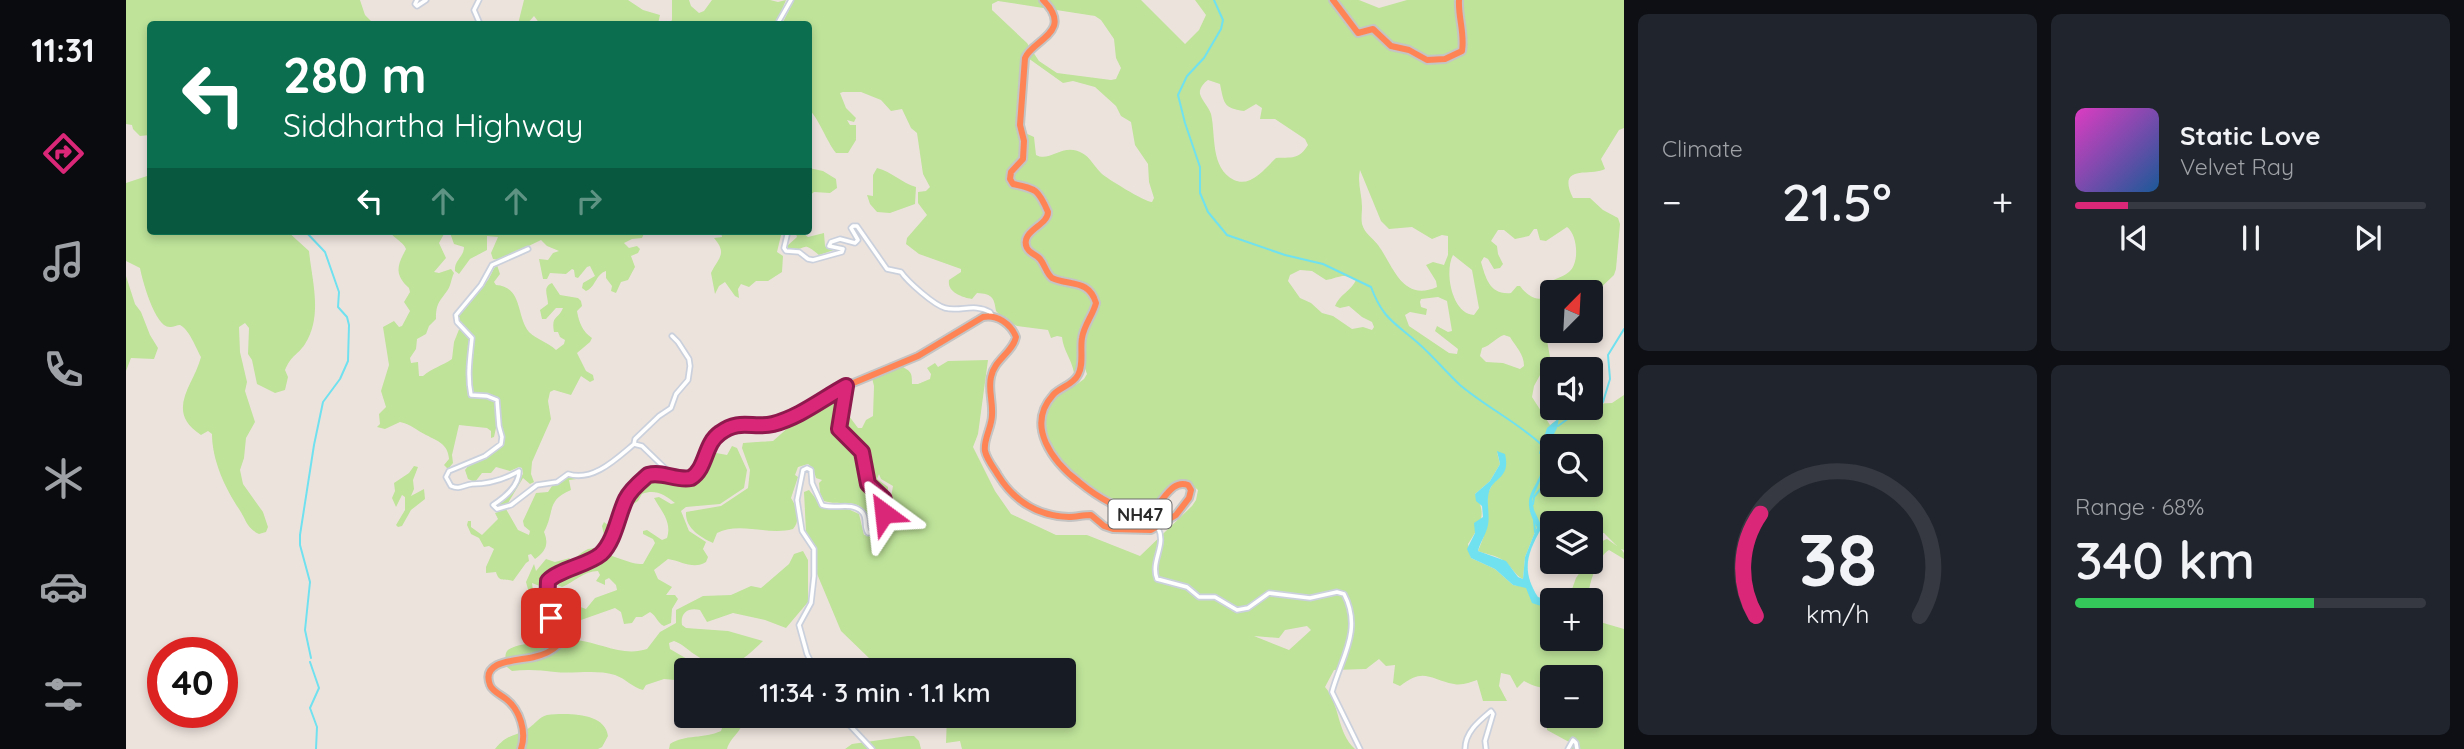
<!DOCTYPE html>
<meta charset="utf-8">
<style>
body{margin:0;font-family:Quicksand,sans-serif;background:#20242c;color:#f1f3f6;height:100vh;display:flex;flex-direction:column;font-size:26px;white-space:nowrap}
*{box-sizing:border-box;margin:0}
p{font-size:23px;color:#9ea1a6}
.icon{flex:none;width:38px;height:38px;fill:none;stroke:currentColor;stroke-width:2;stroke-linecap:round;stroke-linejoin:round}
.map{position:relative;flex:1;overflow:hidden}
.panel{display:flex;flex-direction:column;gap:14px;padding:14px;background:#0d0f14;width:840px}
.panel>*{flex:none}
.hud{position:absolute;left:21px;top:21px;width:665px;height:214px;border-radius:7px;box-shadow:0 4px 10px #0003;background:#0b6e4f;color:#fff;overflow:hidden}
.needle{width:46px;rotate:24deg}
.controls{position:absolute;left:1414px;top:280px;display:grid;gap:14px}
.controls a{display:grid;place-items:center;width:63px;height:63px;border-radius:7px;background:#171b24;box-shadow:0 4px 10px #0003;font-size:35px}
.speed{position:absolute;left:21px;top:637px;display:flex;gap:14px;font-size:35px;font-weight:700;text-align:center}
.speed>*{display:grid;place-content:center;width:91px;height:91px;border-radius:50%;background:#171b24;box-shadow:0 4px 10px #0003;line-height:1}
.speed .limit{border:10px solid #d22;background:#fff;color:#111}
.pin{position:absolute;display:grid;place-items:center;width:60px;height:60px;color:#fff;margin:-30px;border-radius:14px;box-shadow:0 4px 10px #0006}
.me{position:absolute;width:77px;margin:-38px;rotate:330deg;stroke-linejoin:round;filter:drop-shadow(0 0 5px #0008)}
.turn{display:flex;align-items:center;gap:24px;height:147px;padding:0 21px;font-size:32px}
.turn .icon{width:91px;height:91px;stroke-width:2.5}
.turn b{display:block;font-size:49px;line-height:60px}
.lanes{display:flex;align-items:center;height:66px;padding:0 21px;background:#0003;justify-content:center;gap:35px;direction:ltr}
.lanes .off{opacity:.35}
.big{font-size:52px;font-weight:600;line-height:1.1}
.panel .tile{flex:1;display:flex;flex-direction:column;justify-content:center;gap:10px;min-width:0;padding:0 24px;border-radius:10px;background:#20242c}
.panel .dial{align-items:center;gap:0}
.dial svg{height:182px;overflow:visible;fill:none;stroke:#363941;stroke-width:7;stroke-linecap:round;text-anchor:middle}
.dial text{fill:#f1f3f6;stroke:none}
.song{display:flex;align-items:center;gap:21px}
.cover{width:84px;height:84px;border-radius:10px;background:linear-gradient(135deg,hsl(310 70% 55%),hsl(210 70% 35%))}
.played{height:7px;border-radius:4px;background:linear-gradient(90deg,#db2777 15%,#363941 15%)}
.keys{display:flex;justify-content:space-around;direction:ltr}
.heat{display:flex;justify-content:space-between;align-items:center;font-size:38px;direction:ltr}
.charge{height:10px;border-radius:5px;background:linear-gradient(90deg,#34c759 68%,#363941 0)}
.panel .tiles{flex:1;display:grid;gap:14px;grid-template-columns:repeat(2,1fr)}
.trip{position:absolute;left:548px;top:658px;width:402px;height:70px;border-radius:7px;background:#171b24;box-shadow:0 4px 10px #0003;font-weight:600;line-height:70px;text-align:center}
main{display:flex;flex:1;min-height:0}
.tab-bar{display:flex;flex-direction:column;width:126px;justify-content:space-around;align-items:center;background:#090b0e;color:#9ea1a6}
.tab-bar .icon{width:49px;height:49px}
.tab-bar .on{color:#db2777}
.tab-bar b{font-size:32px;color:#f1f3f6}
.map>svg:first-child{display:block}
</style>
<main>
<nav class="tab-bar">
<b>11:31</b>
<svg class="icon on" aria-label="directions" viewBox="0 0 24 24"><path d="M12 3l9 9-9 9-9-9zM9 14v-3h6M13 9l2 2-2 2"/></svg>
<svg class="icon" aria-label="music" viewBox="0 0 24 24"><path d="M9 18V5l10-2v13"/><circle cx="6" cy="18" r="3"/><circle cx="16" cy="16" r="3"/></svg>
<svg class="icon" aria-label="phone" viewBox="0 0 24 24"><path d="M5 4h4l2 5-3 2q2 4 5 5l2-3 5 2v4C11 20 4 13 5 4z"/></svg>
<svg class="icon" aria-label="climate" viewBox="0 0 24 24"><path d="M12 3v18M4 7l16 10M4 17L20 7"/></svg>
<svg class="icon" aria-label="car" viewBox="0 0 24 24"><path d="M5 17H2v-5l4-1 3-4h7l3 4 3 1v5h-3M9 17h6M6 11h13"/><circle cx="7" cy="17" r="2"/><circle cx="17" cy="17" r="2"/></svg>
<svg class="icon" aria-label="filters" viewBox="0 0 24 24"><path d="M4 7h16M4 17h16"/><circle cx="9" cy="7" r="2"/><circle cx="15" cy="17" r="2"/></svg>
</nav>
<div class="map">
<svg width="1498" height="749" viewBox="0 0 1498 749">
<rect width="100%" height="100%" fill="#ede3dd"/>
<path fill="#bee399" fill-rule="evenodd" d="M0,0H234L239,15L248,24H24V135L14,136L7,129L6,125L0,124Z
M398,0H502L517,10L534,15L532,24H414L408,16L401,24H392Z
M546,0H563L565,6L573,13L578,11L586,0H644L652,2L660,0L650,24H543L546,20Z
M668,0H1015L1059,44L1073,30L1080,15L1069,0H1233L1253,8L1281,0H1498V128L1493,130L1475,159L1479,169C1465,177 1430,163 1447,198H1464L1477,210L1492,218L1494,224L1490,269L1488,275L1465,297V292H1426V324L1420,335L1424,357L1408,386L1406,397L1424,425L1447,408H1465V404L1486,403L1498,395V550L1495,549L1498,553V559L1483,550C1471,557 1462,586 1462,600H1442L1450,578L1461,562H1465C1465,552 1471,542 1481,539L1491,546L1478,533L1467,534L1465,536V523H1426V549L1419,542L1416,527H1411L1399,557L1397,579C1388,575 1385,564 1375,559C1369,555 1359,554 1352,551L1358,536L1362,493L1366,485L1379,469L1371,452L1374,464L1364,481L1349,494C1362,515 1354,525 1342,544L1345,558L1369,569L1387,585L1400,587L1423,609L1426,608V639H1465V616L1474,622L1498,629V749H1445L1443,742L1421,730L1419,711L1426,709V716H1465V695L1475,689L1472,673L1465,666L1450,669L1444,677H1426V688C1416,689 1407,686 1398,681L1391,688L1384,675L1375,673L1373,686L1381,701H1357L1351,680C1344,682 1336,686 1328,684C1303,679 1298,667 1274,686L1267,683L1269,665L1260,666L1253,659L1240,669L1208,670L1199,687C1214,704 1211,733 1229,749H836L834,741L820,743L821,716H938V670H769L744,659L715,631L689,569L691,549L680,532L678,492L683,490L698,509L720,508L733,514L738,535L749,533C761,519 764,503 767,486L755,479L753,474L751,479L762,487V491H754L745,484C741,473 743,460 738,449C731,435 709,430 720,412L732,428H736L740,420L747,416L748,386L746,378L775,366C786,372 786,373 786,384H792L804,379L805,374L801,368L809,363L812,367L822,361L862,360L852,434L847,447L869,491L885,514L930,535H961L1014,556L1066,506L1070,500L1072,490L1065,484L1054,483L1026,512L1003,509L948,481L919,445L916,416L930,394L950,385L958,379L961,374L952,348L951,373H948C946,360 937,350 936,337L931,336L925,338L922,330L891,326L879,320L870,311C868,297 866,294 851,293L846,299C835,297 821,292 823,280L835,272V269L793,254L780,244L781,238L801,215L792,203V192L800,191L804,187L797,174L791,133L785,128L776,109L765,111L755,100L735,92H717L714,93L720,108L730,118L728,122L721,120L724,125H730V140L722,153H710C701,142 691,115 683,110L682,24H656ZM872,1L969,16L975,20L988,39L990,58L995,68L990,79L985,80L931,73L913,61L901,43L866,10V4ZM902,58L937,83L947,81L969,87L990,106L995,116L1005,122L1009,145L1022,164L1023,182L1028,198L1026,202C1019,202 980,178 975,173C968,166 964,157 956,153C937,142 924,163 910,155L908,137L897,132C896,120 899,68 902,58ZM1082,80L1094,84C1098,103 1097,108 1118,111L1130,104L1136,108L1134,119H1149L1179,139L1182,145C1173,160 1165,157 1150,158C1140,167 1125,188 1108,180C1084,168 1090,135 1085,114C1083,107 1076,101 1074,94C1073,88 1078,83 1082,80ZM1234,170L1255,221L1263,229L1286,227L1306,239L1316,235L1322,236V255L1318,265L1307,262L1300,265L1310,281L1311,287C1276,302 1268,267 1252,245C1246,237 1239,234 1236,224C1235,218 1236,213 1236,207C1236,194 1231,183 1234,170ZM1441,227C1451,234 1454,261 1444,271C1439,276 1429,279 1423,282L1420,294L1417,298C1408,301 1399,293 1394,286H1391L1385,293C1364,295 1360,279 1355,262L1358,257L1362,259L1368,269L1374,268L1377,264L1372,254L1371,246L1365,241L1372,230H1378L1389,239L1403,236L1408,229H1411L1414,240L1420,241ZM1327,255L1346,270L1353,308L1348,315C1326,314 1318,272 1327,255ZM1174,270L1186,271L1200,280C1212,278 1218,272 1230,280C1226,290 1213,295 1209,306L1214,308L1223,306L1236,317L1246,322L1248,327L1246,330L1237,327L1226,329L1207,316L1196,313L1185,303L1174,298L1162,281L1164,275ZM1312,297L1321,301L1326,331L1322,332L1311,326L1309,331L1332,349L1331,354L1323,353L1283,326L1279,315L1284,312L1300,315L1301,309L1295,307L1294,302L1295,299ZM1378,335L1384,337C1390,347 1398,354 1398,366L1394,369L1377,363L1360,362L1354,356L1356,348C1366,345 1369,338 1378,335ZM1426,446H1465V485H1426ZM1181,626L1185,630L1163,650L1128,636L1153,638L1159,630Z
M683,168L697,171L710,179L711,188L704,193L688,192L683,196Z
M751,168C766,172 776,183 790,187L789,204L764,213L751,212L744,204L741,195L747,196V175Z
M24,175V231H161L183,251C186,281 197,316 179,344C172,355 166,354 159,370L162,377L159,390L149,393L131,384L126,360L122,354L123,328L119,323L113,327L114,352L121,382L119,391L129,422L120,438L118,458L114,470L117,484L137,512L142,527L140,532L133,534C120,528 120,519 113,509C99,488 86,460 86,434L82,431L75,435C38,411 68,385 75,357C70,348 63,329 54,325C51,325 48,327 44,327C29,328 16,279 14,268L0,261V183Z
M263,231H519L516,238L506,239L498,243L503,248L511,246L514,249L512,253L505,256L509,267L502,280L495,282L490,293L485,291L486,286L480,278V271C470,274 469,288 460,291L456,288L457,283L469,276L464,266L461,267L452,278L449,277L448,270L446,269L440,274L424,273L421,279H417L413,259L422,260L427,253L433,251L421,246L415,240L374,260L367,259L365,253L372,237L361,236V250L344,259L333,274L329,271C328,260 338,257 338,247L328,244L324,233L318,234L313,243L320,258L308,272L313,273L325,269L328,273C325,279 325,286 321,291C313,302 310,304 310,319L303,326L300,334L291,339L290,349L284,358L285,363L292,362L293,376H297C306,368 316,366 326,359L328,342L334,327L344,337V359H346L348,337C344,333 334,326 332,320C327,309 356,288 362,280C366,274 366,270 371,265L374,274L368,282L370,285C397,287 390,316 403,332C411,340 422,342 430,350L438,344L439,340L434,337L432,332H428C425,315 432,320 437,308H430L420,319H416L414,310L422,304C422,296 416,287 426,283L434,295L452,298L455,301L456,306L451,311C453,323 457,332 466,338L464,342L451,353L460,371L467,375L468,380L464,382L455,376L445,395L428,390L424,392L422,401L425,419L406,462L405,474L408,482L404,484L397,478L382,503L370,507L384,495L397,474L396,468L393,467L384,471L370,467L365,473H356L349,482L342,479L339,470C354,450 387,460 374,425L370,428L368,437L365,438V431L361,428L333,425L326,455L327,463L322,469L318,465L323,459C322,444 312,441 300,435C290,430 285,424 274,422L259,429L251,427L254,424L253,414L260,407L255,391L263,365L257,327L268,321L273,327L276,326L284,311L278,302L284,292L283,288C268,274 271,266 280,249C277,241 268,239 263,231Z
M595,231H656L651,252L657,256L656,272L642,281H630L623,287L615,284L612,289L613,298L609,296L599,282L593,286L589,294L585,273C592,258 602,254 588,238L596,237Z
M669,231H679L678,234L682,237L698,233L699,246L703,249H711L693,255C675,240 683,250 663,250L661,246L671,237Z
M0,276L9,304L15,312L24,335L32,348L28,359L5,358L0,371Z
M707,400L711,407L708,421L709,431L732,451L737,483L755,502L748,524L744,522C737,495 717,507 698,501L694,493L693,483L696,480L690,478L687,468L682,464L672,467L669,475L672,477L665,498C671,507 675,520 667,529C642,536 614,521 591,533L587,543C574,537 559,528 560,512L595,506L622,488L624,470L616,448L617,443L647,441L664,426Z
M606,446L611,448L621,470L618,488L594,504L560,507L555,511L563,531L580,542L577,549L582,557L580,562C568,570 555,561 542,559L528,570L532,579L546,587L540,595H549L552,599L546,609L545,623L538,626C531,623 531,616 524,612L516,617H510L506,623L498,624L495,612L489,608L455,620L442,619L441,606L443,603L460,609L469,598L491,590L490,585L483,578L479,580V585L470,581L474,575L472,571C458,571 448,582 436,587L427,583L424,607L421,588L431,572L426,571L419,578L416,587L406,583L407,591L403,593L400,582L408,564L410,571L420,559L429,562L444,558L438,567C446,562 453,553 462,549C466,548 470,548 474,547L479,539L476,526L478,522L483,526L495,523L496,526L492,538L485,546L486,556C496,559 508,565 517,564L529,543L527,539L517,534V531L521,530L536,540L541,538C546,522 536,512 528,498L533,497L545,504L549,503C538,494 529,489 516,494L512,501L498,510L502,499L526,475L569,478L576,471L585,452L601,455Z
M288,466L292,467L287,480L288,489L285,496L298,489L299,499L285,510L276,526L272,527L270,525L279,510V497L276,495L270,507L266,498L269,491L268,483L283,473Z
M441,477L451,479L443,480L445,490C420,500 429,512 418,532C423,544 420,551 409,559L405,554L402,555L403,561L400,563L387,581C378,578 373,583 370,572L360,573V567L368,549L363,546L358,547L353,538L345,534L341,525L342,521H345V527L356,535L372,519L369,513L380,509L392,530L403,535L404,531L398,526L397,521L410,493L422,492L426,486Z
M677,551L682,560V602L660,628L639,620L607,613L581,622L574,610C562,607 554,613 556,625L560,628L602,631L637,641C613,664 600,676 568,654C561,649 556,644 548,641L543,643L544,649L580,670H560V681L538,679L520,685L517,690C506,687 500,679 489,675C469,669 450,674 429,672C414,670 401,669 386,671L381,667C380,662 378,656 381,651C389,642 439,639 451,640C475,643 497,657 521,649L534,632L550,623V610L577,596L605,595L625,586L635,588L663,564L668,554Z
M421,715C440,713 479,712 482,736L476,747L472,749H369C383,732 388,738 403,728C410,723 413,717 421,715Z
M600,716H617C618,732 605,735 601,749H543L544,744C559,734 578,739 595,731Z
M782,736H788L793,741L795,749H719L726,744Z"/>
<path fill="#70e1ef" d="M1433,418L1431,428L1421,448L1422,463L1406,499L1408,510L1416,527C1401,554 1395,570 1412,597L1426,601V608L1424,609L1406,603L1400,588L1387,585L1369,569L1345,558L1341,549L1349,533L1348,523L1357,517L1356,506L1350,501L1349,494L1364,481L1374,464L1371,451L1379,454C1385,479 1367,477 1363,492C1360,502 1364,514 1362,525C1360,535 1354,542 1352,551L1380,561L1392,577L1397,579L1399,557L1411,527C1391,493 1414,491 1418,460L1413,453L1421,428Z"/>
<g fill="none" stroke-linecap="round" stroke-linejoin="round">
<path stroke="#70e1ef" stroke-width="2" d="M1088,0L1097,20L1095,29L1078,58L1061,76L1052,95L1059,123L1074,167V193L1082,212L1101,235L1159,255L1197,264L1245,287C1257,319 1268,322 1292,343C1307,356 1320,372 1334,385C1360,407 1391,422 1416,445
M179,231L199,252L213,292L212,307L221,317L223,325L222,361L214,379L197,402L188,445L174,535V545L184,582L179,630L185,658
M1432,426L1450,413L1470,408L1477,402L1484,379L1482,355L1498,329
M1426,437L1428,446
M1407,504L1408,497L1426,475
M1408,520L1409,532
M184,662L193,688L184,708L191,727L190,749"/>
<g stroke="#cbd1dc" stroke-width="7">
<path id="minor" d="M291,0L289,4L291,6L300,0
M353,0L348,10L354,24
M654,24L653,21L665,0
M662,231L658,248L660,251L673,252L682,259L687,260L716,252L717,249L703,246L705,242L714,239L729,243L732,240L725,228L727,226H731L761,269L775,272C782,282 808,305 819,308C834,312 848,303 864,312L866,315
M402,249L366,265L355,285L330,315L331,322L346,338C344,358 341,375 345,395L361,396L371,400L373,426L376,437L375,444L359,456L323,471L320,477L325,486C334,490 337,485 346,484C363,484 379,479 393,471C393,486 379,497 367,505L371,509L385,505L411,485L431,482L442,474C467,482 490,459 508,444L509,439L533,416L545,408L550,394L562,380L564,366L563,359L552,342L546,336
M508,444L516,446L546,475
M1032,528C1041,545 1024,561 1031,579L1061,587L1073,597H1089L1111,610L1122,608L1143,593L1184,598L1211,592L1218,594C1237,630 1215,658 1206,692L1234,749
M689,670L681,654L673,625L685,603L688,576V549L676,531L671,500L677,470L681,468L685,470L686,483L696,505C709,510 725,501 736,512C742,518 737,527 742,533C754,530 758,514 760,503L741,483L736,452L713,429L720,386
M715,716L746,749
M1339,749C1339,732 1353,721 1365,711L1367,714L1359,741L1360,749
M1442,749L1447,740L1450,743L1451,749"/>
</g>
<g stroke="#c4c4c4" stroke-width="10">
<path id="highway" d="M1207,0L1232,33L1247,29L1265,46L1283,50L1301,60L1319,59L1336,51C1339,34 1332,17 1333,0
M395,749C401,732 394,710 380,699C375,695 366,691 364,685C354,659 394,661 408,657C417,655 425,652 432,645L435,632C426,612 415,606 422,581C431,571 462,565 475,553C497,533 492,490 522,475C534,468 552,481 565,478L573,471L587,440L601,429L617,424L639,425L655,421L695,402L720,386L792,356L857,317C871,314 885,324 890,337C887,352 868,360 865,377C862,389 867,402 866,415C866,427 857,440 859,451C861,460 868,468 872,475C888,501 912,516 943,517C950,517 957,515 965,515L978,526L987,529L1025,530L1050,515L1063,498L1065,490L1062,485C1044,478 1036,507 1021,514C997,513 971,497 953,482C927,462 899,426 927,395C934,387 947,385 952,375C958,365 954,349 956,338C958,325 967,315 970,303C963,279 943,286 926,278C920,273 919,265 914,259C910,254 904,254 901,248C893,231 922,226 922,212C912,189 910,189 887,184L884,179L885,172L897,159L898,141L894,125L899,58C906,40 949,32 917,0"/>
</g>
<use href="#minor" stroke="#fff" stroke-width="3.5"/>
<use href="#highway" stroke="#fe8456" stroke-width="6"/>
</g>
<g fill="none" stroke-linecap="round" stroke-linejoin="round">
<g stroke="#8e194d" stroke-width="18">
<path id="route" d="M425,618L421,607L422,581C432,570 462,565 475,554C489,541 492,515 500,499C505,489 514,482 522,475C537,471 550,481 565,478C581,468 578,444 594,433C614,418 627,429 647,424C674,417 696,399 720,386L713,429L736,452L742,484L758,499V513"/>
</g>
<use href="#route" stroke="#db2777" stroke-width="12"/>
</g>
<g text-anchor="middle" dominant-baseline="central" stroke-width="5" stroke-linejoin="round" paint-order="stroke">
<rect fill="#fff" stroke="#6b6b6b" stroke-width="2" x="982.5" y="499.5" width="63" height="29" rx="5"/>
<g font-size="18" font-weight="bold" fill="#2b2b2b">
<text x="1014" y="514">NH47</text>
</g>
</g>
</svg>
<div class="controls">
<a><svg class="needle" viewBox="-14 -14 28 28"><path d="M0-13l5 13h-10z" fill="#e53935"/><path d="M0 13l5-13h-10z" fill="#9ea1a6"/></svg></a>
<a><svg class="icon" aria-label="sound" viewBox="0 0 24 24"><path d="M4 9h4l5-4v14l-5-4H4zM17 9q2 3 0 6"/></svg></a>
<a><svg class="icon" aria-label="search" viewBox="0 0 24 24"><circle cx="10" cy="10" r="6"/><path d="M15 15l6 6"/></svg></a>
<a><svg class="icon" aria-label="layers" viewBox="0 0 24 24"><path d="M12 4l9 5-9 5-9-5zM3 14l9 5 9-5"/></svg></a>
<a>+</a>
<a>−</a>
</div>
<div class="speed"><div class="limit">40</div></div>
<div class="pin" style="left:425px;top:618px;background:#d93025"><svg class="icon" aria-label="arrive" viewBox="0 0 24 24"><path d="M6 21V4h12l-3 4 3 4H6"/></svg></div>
<svg class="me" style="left:758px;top:513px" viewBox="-20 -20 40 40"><path d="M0-17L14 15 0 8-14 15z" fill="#db2777" stroke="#fff" stroke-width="4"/></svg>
<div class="trip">11:34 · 3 min · 1.1 km</div>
<div class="hud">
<div class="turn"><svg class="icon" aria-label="left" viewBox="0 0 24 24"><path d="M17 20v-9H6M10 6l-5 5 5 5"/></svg><div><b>280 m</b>Siddhartha Highway</div></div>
<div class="lanes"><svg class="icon" aria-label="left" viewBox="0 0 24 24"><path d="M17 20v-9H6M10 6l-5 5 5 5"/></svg><svg class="icon off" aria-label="ahead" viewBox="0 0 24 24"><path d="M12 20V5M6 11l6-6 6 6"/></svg><svg class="icon off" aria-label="ahead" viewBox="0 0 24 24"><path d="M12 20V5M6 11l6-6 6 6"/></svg><svg class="icon off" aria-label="right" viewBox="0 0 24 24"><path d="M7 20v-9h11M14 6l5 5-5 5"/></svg></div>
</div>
</div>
<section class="panel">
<div class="tiles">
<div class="tile"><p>Climate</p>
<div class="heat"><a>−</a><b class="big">21.5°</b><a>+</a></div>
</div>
<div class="tile">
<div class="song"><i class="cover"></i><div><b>Static Love</b><p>Velvet Ray</p></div></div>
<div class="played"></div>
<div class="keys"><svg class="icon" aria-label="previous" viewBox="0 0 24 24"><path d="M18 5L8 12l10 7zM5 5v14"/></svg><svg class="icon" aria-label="pause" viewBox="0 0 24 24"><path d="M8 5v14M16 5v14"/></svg><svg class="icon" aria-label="next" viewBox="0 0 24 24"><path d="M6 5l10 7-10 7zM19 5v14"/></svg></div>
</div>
<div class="tile dial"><svg viewBox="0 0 100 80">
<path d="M14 69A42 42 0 1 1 86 69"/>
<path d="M14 69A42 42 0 0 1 16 24" stroke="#db2777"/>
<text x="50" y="56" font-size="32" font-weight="700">38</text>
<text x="50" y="72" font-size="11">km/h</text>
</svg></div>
<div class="tile"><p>Range · 68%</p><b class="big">340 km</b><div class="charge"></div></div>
</div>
</section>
</main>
